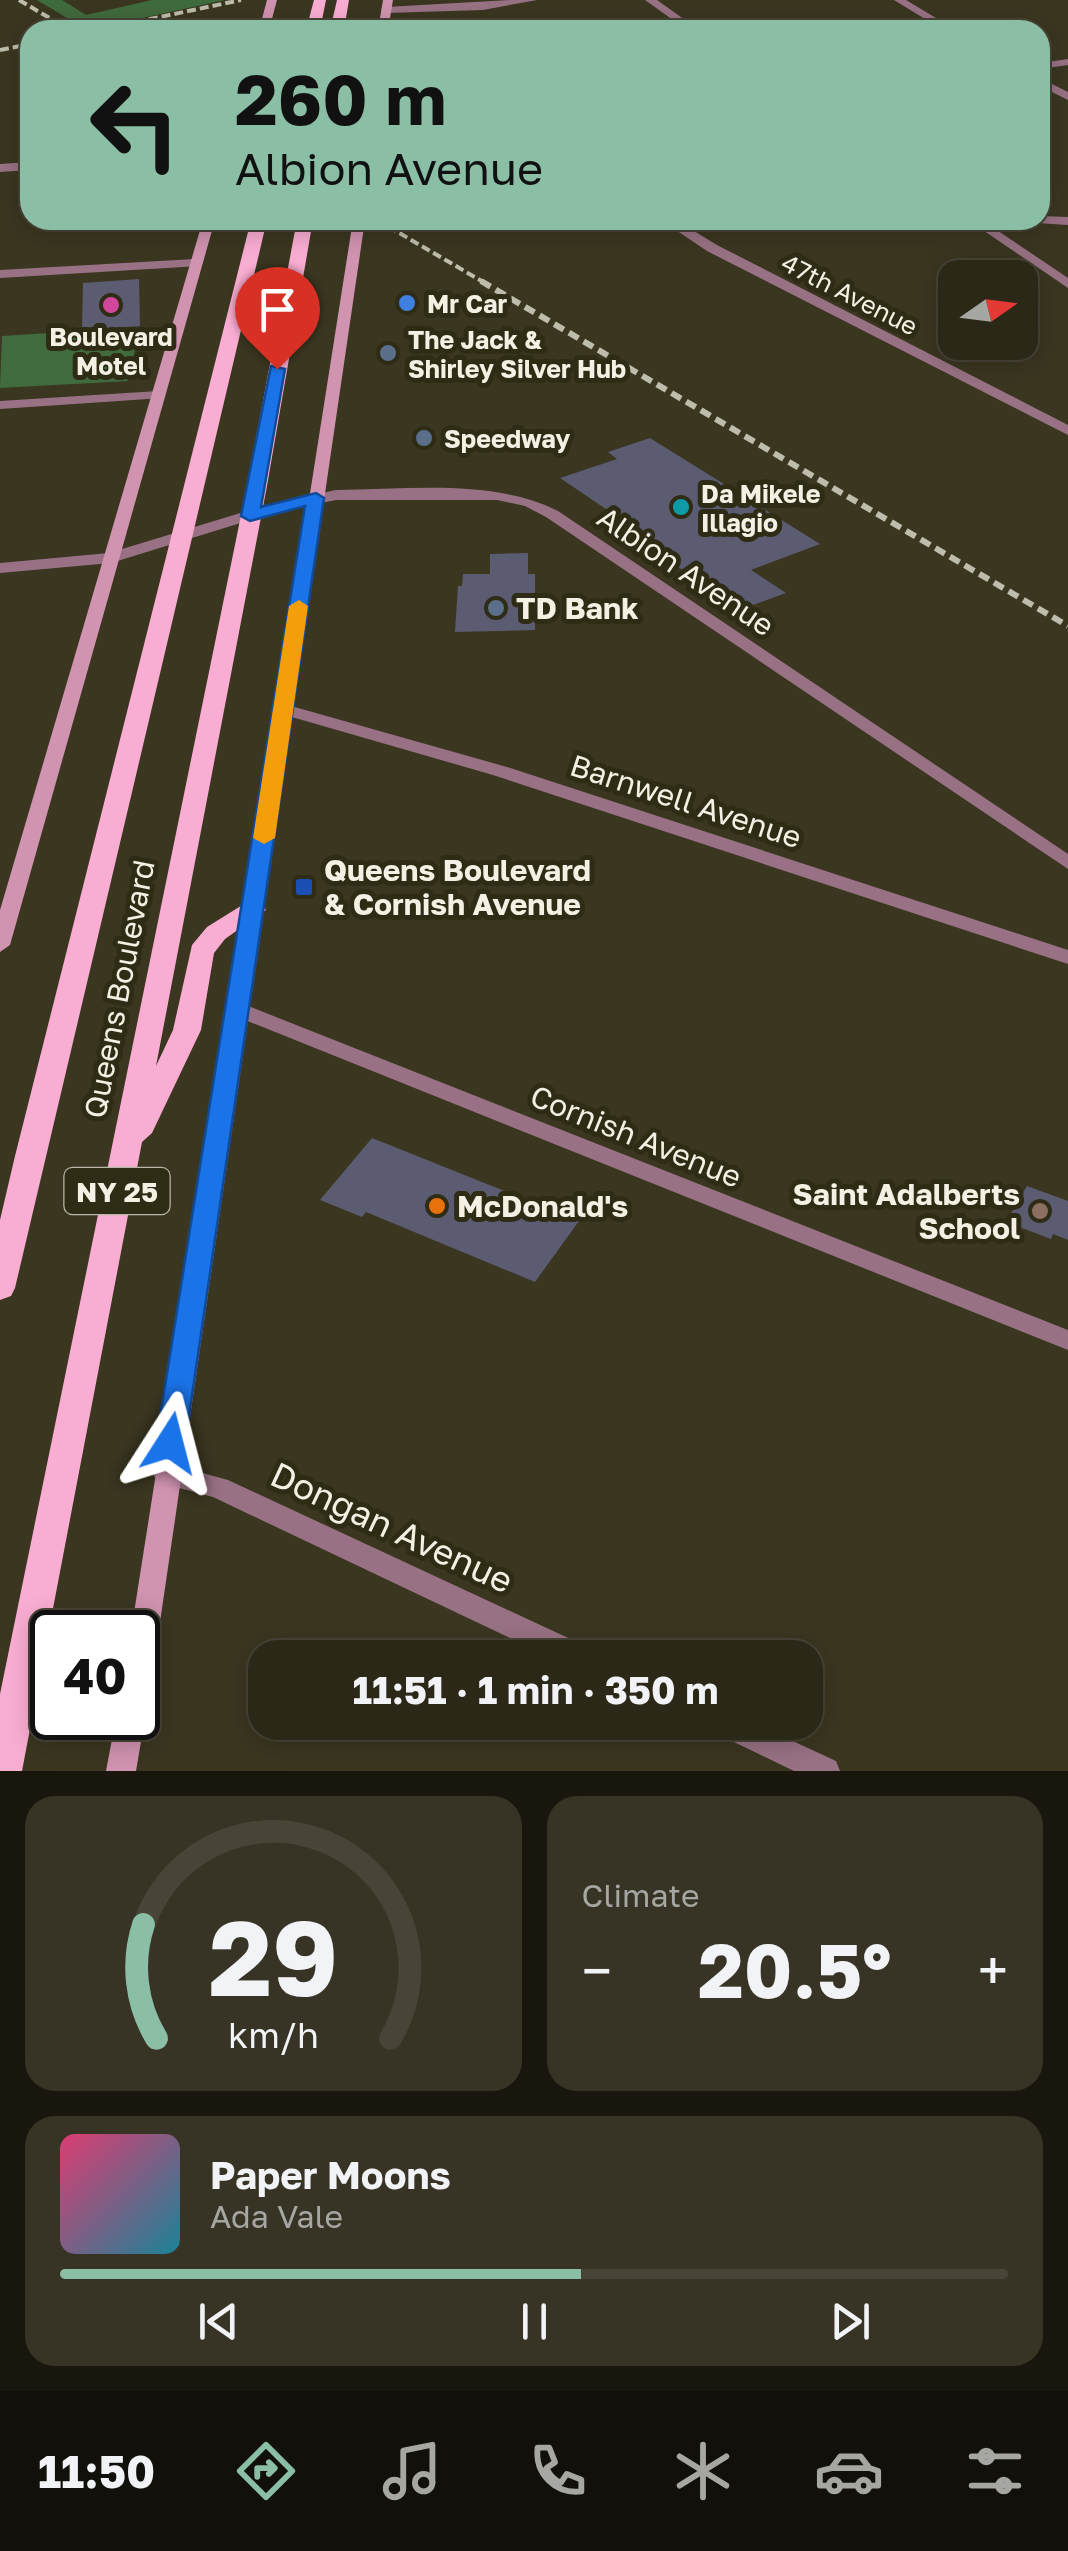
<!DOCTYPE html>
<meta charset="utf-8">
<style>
body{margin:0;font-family:"Golos Text",sans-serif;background:#383425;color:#f1f3f6;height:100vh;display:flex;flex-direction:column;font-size:38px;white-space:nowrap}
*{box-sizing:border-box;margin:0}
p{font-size:32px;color:#a6a6a2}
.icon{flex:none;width:55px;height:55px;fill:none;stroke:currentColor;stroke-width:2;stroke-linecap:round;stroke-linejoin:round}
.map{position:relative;height:1771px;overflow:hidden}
.details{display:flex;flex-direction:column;gap:25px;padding:25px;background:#18160d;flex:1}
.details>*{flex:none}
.guide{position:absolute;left:20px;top:20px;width:1030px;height:210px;border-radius:30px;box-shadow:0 5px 25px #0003,0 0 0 2px #484437;background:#8abfa5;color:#111;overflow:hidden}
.needle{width:65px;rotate:76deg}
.tools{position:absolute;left:938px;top:260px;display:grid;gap:20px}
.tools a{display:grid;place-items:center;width:100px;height:100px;border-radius:20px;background:#2c2818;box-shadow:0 5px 25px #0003,0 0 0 2px #484437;font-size:50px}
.speed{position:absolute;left:30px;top:1610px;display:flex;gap:20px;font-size:50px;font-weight:700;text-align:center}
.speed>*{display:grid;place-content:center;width:130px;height:130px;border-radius:50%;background:#2c2818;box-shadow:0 5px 25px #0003,0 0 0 2px #484437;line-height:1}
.speed .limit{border:5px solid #111;border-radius:15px;background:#fff;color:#111}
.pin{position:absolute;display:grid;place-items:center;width:85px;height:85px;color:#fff;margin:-102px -42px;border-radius:50% 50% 50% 0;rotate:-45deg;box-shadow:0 0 10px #0007}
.pin .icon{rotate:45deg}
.me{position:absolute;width:110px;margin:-55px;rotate:9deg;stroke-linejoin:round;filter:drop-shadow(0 0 8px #0008)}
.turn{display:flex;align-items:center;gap:35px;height:210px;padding:0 50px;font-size:45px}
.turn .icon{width:130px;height:130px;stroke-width:2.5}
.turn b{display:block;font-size:70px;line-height:85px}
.big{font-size:75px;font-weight:700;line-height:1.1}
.details .widget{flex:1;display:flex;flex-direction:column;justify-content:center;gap:15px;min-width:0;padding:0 35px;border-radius:30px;background:#383425}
.details .dial{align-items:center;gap:0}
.dial svg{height:260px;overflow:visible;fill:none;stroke:#484437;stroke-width:7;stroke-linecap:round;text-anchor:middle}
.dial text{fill:#f1f3f6;stroke:none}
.song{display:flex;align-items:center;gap:30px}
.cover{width:120px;height:120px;border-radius:15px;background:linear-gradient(135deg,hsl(340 70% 55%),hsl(190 70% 35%))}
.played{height:10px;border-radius:5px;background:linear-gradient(90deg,#8abfa5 55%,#484437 55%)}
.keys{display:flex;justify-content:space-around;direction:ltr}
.heat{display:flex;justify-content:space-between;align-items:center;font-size:55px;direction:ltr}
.details .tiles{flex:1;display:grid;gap:25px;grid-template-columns:1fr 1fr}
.widget:last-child{grid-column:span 2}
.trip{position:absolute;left:248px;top:1640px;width:575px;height:100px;border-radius:30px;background:#2c2818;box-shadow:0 5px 25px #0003,0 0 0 2px #484437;font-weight:700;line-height:100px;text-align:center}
.tab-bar{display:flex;height:160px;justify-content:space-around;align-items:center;background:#12100a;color:#a6a6a2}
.tab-bar .icon{width:70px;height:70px}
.tab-bar .active{color:#8abfa5}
.tab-bar b{font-size:45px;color:#f1f3f6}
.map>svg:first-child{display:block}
</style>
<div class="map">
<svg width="1068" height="1771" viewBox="0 0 1068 1771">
<rect width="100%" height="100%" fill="#3a3620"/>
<path fill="#406b3e" d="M37,0H62L86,15L152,0H225L87,30Z
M140,327L128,381L0,388L2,336Z"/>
<path fill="#5b5c72" d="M139,279L140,326L82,330L83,283Z
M650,438L820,544L751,570L786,593L745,608L634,540L646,536L560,478L617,459L608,452Z
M528,553V574H535V630L455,632L458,586H462L463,574H490V554Z
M372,1138L579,1221L535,1282L366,1212L362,1217L320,1200Z
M1027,1186L1068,1201V1240L1053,1234L1051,1239L1006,1222Z"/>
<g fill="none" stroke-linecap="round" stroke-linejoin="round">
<path fill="#987284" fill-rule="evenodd" d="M511,0H537L483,10L386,13L381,10L386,7Z
M645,0H657L699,30H687Z
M894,0H906L956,30H943Z
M1068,59V65L1040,69V63Z
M1040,78L1068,92V100L1040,86Z
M30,162V170L0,172V164Z
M1040,216L1068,217V225L1036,223L1034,220H1040Z
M661,220H676L717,245L1068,425V435L707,251Z
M968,220H982L1068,278V288Z
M195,259L202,263L200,266L0,278V270Z
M158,391L165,395L163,398L0,409V401Z
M336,490C408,490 491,478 558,511L1068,854V869L546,517L525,506L497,500H336L276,512L111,563L0,573V563L109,553L267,505Z
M284,704L507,767L1068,950V964L493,775L278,713L275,709L278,705Z
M238,1002L1068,1330V1350L230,1014L227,1009Z
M166,1463L228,1480L592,1649L596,1658H552L213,1497L157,1482L153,1474L157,1466Z
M707,1722H752L836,1761L840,1771H794L711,1731Z"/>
<path fill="#d093b0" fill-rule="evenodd" d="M267,0H277L269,30H259Z
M383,0H393L388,30H378Z
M203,220H215L10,945L0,952V910Z
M353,220H365L152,1677L148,1686L138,1690V1632H131Z
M138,1708L145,1718L136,1771H106L116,1718H138Z"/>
<path fill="#faadd2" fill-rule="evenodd" d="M314,0H326L320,30H306Z
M337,0H349L344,30H330Z
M261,19H271L275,30H261Z
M251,220H267L15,1288L11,1296L0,1300V1220L15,1156Z
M297,220H313L267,486L156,1066L173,1030L192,945L207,927L244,904H262L266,910L225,939L214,953L201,1030L152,1133L142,1142L22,1771H0V1694L247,486Z"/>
<path stroke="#bebcab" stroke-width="4" stroke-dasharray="9 4" stroke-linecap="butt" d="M19,0L70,30
M98,30L241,0
M0,50L30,44
M377,220L485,283"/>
<path stroke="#bebcab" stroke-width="6" stroke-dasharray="11 6" stroke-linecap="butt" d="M481,281L1068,626"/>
</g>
<path fill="#1a73e8" stroke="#114b97" stroke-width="2.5" d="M271,366L285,369L261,507L316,493L324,498L185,1443L181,1452L170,1455L160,1452L156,1443L305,506L250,521L241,516Z"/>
<path fill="#f59e0b" d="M299,600L308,606L275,838L264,844L253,838L289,606Z"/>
<circle fill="#3f7fe0" stroke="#2f2c16" stroke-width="4" cx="407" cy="303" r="10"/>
<circle fill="#d1479c" stroke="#2f2c16" stroke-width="4" cx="111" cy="305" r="10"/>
<g fill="#5c6f8a" stroke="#2f2c16" stroke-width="4">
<circle cx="388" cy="353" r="10"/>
<circle cx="424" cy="438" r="10"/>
<circle cx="496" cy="608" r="10"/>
</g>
<circle fill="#0f9aa8" stroke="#2f2c16" stroke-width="4" cx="681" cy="507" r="10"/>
<rect fill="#1a4fb4" stroke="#2f2c16" stroke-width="4" x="294" y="877" width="20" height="20" rx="5"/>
<circle fill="#e8710a" stroke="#2f2c16" stroke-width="4" cx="437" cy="1206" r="10"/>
<circle fill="#8d6e63" stroke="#2f2c16" stroke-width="4" cx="1040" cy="1211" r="10"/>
<g text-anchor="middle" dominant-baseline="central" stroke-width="10" stroke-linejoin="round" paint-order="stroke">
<g font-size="25" fill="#f3f1e3" stroke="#2f2c16">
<text transform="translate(850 294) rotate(27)">47th Avenue</text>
</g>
<g font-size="25" font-weight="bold" fill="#f3f1e3" stroke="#2f2c16" text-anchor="start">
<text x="427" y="303">Mr Car</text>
<text x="111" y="336" text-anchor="middle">Boulevard<tspan x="111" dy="29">Motel</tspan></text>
<text x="408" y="339">The Jack &amp;<tspan x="408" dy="29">Shirley Silver Hub</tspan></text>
<text x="444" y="438">Speedway</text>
<text x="701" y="493">Da Mikele<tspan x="701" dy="29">Illagio</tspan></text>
</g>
<rect fill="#2f2c16" stroke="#b8b6a6" stroke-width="2.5" x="64.5" y="1168" width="105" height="46" rx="8"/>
<g font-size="28" font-weight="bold" fill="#f3f1e3">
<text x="117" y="1191">NY 25</text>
</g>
<g font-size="30" fill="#f3f1e3" stroke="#2f2c16">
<text transform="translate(686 571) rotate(34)">Albion Avenue</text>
<text transform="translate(686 801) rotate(18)">Barnwell Avenue</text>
<text transform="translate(119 989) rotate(-79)">Queens Boulevard</text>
<text transform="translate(636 1136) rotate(22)">Cornish Avenue</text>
</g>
<g font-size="30" font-weight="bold" fill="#f3f1e3" stroke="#2f2c16" text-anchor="start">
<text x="516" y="608">TD Bank</text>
<text x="324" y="870">Queens Boulevard<tspan x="324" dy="34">&amp; Cornish Avenue</tspan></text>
<text x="1020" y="1194" text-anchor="end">Saint Adalberts<tspan x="1020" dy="34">School</tspan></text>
<text x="457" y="1206">McDonald's</text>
</g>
<g font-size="35" fill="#f3f1e3" stroke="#2f2c16">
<text transform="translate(392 1527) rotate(25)">Dongan Avenue</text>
</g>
</g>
</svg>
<div class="tools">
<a><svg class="needle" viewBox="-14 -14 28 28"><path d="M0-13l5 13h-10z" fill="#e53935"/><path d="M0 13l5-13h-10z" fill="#a6a6a2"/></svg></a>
</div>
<div class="speed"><div class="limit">40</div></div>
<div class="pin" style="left:277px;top:369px;background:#d93025"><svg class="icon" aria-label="arrive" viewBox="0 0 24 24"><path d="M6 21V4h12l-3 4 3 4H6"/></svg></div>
<svg class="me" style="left:170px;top:1443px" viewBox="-20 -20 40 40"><path d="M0-17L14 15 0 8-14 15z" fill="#1a73e8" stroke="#fff" stroke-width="4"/></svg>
<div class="trip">11:51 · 1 min · 350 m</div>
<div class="guide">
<div class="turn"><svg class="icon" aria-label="left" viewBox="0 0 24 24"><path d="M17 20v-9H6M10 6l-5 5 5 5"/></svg><div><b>260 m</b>Albion Avenue</div></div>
</div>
</div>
<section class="details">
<div class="tiles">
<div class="widget dial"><svg viewBox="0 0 100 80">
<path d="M14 69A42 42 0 1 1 86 69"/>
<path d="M14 69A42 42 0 0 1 10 34" stroke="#8abfa5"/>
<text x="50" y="56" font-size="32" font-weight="700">29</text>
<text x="50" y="72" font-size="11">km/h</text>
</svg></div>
<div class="widget"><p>Climate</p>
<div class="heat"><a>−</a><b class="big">20.5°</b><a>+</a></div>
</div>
<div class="widget">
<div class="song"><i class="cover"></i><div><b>Paper Moons</b><p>Ada Vale</p></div></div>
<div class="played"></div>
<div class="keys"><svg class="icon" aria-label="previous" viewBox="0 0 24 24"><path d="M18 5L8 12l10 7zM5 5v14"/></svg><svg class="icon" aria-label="pause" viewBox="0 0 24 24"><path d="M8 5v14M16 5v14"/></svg><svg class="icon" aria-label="next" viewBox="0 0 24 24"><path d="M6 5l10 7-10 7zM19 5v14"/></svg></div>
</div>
</div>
</section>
<nav class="tab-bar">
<b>11:50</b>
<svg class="icon active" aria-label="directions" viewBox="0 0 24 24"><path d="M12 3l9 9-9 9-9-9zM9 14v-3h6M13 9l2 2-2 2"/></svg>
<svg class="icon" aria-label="music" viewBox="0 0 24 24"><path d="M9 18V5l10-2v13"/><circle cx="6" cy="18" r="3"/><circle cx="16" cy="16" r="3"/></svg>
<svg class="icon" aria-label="phone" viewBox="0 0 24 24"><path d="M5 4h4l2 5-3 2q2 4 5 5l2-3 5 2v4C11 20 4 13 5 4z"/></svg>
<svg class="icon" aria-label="climate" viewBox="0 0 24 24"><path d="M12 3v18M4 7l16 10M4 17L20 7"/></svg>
<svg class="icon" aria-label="car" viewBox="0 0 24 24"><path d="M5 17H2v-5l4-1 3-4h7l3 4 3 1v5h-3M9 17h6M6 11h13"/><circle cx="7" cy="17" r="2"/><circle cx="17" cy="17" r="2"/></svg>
<svg class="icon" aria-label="filters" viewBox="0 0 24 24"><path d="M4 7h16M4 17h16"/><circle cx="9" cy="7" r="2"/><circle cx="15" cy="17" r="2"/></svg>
</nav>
